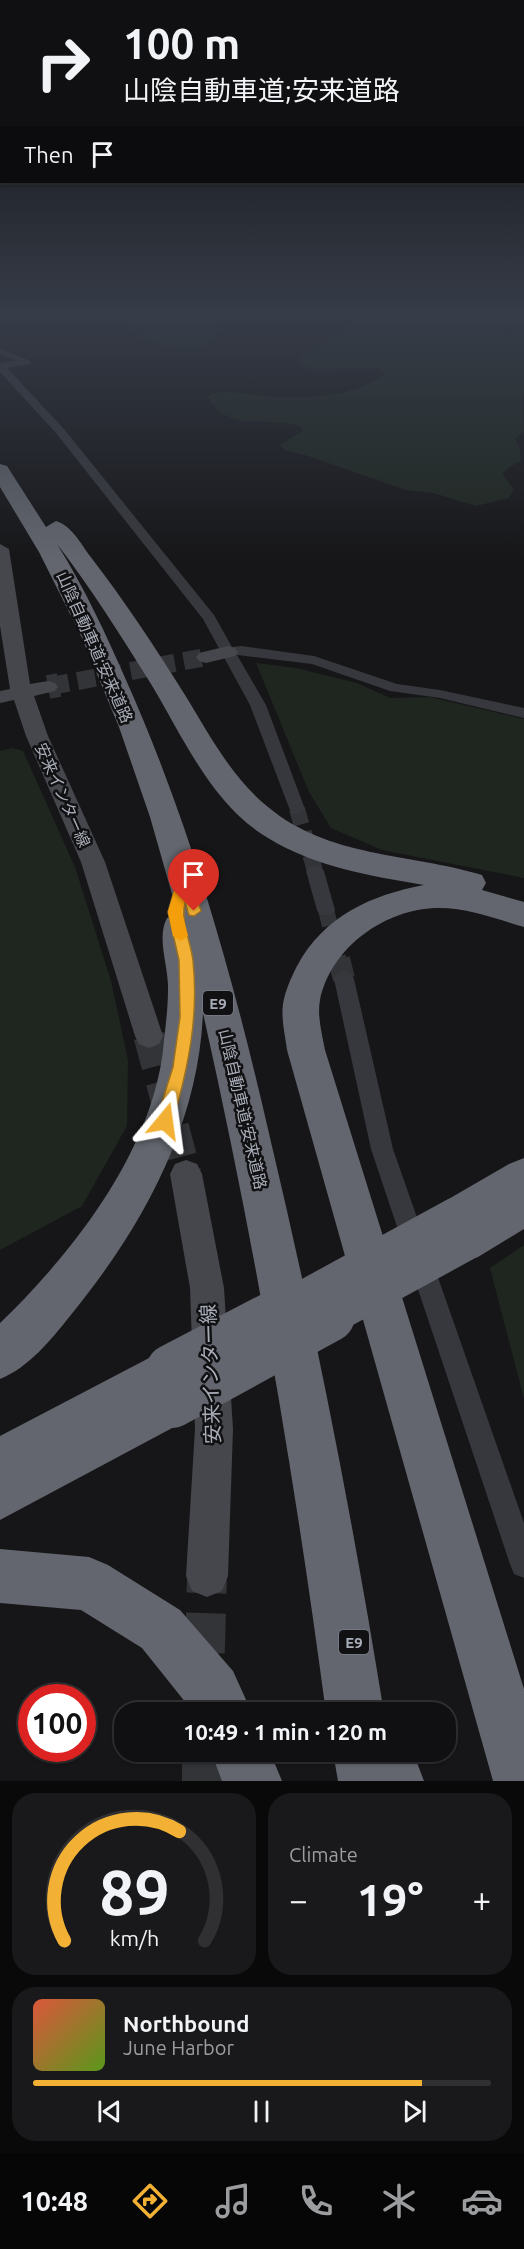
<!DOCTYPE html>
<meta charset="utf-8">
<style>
body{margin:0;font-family:Ubuntu,"Noto Sans JP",sans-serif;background:#19191b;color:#f1f3f6;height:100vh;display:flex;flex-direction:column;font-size:22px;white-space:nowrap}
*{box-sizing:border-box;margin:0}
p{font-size:20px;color:#9c9d9f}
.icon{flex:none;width:33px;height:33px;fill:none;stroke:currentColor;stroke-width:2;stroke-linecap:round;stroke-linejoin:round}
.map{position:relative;height:1781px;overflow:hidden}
.sheet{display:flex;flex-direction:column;gap:12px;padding:12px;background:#09090a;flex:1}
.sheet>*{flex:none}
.top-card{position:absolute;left:0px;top:0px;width:525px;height:183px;box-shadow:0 2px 4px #0004,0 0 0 2px #303032;background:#101012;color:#f1f3f6;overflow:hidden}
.speed{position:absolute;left:18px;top:1684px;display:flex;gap:12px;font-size:30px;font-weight:700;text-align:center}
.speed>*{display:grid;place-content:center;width:78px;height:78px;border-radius:50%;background:#101012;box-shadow:0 2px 4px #0004,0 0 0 2px #303032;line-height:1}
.speed .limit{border:9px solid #d22;background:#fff;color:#111}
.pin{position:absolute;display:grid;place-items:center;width:51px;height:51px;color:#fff;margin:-62px -26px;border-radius:50% 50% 50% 0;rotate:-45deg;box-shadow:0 0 6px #0007}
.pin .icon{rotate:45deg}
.me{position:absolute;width:66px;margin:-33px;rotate:16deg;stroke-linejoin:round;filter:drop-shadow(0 0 4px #0008)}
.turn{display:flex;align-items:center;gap:21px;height:126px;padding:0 24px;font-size:27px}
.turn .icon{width:78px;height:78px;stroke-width:2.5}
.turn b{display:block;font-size:42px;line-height:51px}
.then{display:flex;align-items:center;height:57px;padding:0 24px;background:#0003;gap:12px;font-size:22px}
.big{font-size:45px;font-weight:700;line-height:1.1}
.sheet .widget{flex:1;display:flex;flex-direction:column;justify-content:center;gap:9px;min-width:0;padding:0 21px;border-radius:24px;background:#19191b}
.sheet .dial{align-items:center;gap:0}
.dial svg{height:156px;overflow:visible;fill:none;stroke:#303032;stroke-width:7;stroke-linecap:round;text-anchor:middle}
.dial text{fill:#f1f3f6;stroke:none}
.song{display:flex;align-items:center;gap:18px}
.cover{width:72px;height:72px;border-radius:9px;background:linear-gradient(135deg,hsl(10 70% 55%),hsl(90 70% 35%))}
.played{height:6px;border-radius:3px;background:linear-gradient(90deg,#f2b134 85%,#303032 85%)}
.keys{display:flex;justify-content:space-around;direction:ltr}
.heat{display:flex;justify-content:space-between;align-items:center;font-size:33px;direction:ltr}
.sheet .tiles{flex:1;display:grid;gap:12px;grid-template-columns:1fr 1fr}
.widget:last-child{grid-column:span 2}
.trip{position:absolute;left:114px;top:1702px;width:342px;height:60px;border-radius:24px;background:#101012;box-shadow:0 2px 4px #0004,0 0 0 2px #303032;font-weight:700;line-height:60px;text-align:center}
.dock{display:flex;height:96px;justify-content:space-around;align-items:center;background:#060607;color:#9c9d9f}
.dock .icon{width:42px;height:42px}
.dock .current{color:#f2b134}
.dock b{font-size:27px;color:#f1f3f6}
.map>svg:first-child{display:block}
</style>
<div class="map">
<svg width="524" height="1781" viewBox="0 0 524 1781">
<rect width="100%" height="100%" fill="#161618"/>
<path fill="#1e261f" d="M121,313H218C219,321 221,330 216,336C202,358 156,346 138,335C130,331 125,321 121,313Z
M362,313H524V396L522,398L524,431L515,439L520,448L521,461L509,467L502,474L514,489L509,498L476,506L433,493L406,490L305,455L287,451L279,445L303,431L301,427C268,414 229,435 208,397C222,387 246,395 263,396C300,399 353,398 384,375L379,368L309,369L301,365L299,359C313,350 328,341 339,330C346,323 358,321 366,316Z
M256,663L296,668L357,683L390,698L430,697L524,719V878L382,850L331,828L309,792Z
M13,748L23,751L75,867L111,981L128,1060L127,1126L82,1206L0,1250V751Z
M524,1245V1399L490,1268Z"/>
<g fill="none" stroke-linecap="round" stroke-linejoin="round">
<path stroke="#333438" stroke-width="16" stroke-dasharray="16 8" stroke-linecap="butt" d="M297,809L315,871
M326,910L339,961"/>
<path stroke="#333438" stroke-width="22" stroke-dasharray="22 11" stroke-linecap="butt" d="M339,959L344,979"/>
<path stroke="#333438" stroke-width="18" stroke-dasharray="18 9" stroke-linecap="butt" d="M51,686L206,657"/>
<path stroke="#333438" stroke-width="24" stroke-dasharray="24 12" stroke-linecap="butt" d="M48,687L59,685"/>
<path stroke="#333438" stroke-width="31" stroke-dasharray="31 16" stroke-linecap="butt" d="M149,1036L186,1174"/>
<path stroke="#333438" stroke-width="40" stroke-dasharray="40 20" stroke-linecap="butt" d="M203,1713L207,1576
M202,1752V1781"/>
<path stroke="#37383d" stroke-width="5" d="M0,351L26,362"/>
<path fill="#37383d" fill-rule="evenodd" d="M26,359L31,362L29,364L7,368L64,429L214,615L232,647L241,646L314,656L397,684L440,690L524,708V718L440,698L390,691L312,664L237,655L266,705L305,809L297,815L291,813L250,705L203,619L56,433L0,372V363Z
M315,865L321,867L324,871L335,910L332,915H320L317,910L306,871L309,867Z
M344,971L351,974L354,979L393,1149L524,1523V1578L514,1574L510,1564L371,1149L334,979L337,974Z"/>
<path fill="#45474d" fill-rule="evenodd" d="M0,544L9,549L30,684L48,681L55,683L58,687L55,691L34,696L48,736L105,862L163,1036L159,1044L149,1048L139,1044L135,1036L81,862L26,736L14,700L0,703V691L10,689L0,626Z
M228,646L235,648L238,652L235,656L206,663L199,661L196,657L199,653Z
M186,1160L197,1164L202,1174L224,1288L233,1429L228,1576L222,1591L207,1597L192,1591L186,1576L195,1429L190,1288L170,1174L175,1164Z"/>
<path fill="#63666e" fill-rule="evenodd" d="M0,464L7,466L46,527L56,521C71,525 81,544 90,556C124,600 155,647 185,695C209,734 231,777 268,807C329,858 409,853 482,875L486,883L482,890L524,902V927C496,919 469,908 439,908C386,908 331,947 320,1000C317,1016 322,1034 325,1050L524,1689V1781H493L287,1050C285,1035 281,1019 283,1004C285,991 291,978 297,966C324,916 371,895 424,885C371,876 315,867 268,838C212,805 183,737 151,684C121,636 91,588 57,544C84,587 106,634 126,680C192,828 235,984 271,1142C316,1331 353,1521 384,1713H326C295,1478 255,1245 203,1013C198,1128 141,1229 70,1316C51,1340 28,1368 0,1379V1323C74,1252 156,1147 164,1040C166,1023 168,1006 168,990C169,967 156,938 167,918L178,915L150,817L119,727L82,638L39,552L0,487Z
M524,1158V1229L478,1257L463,1263L448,1257L441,1242L445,1234L440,1232L434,1218L440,1204L509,1164Z
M172,1346L189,1353L196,1370L189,1385L196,1402L189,1419L0,1520V1436Z
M0,1549L89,1557L108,1565L180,1610L233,1671L252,1713H194L142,1648L81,1610L0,1603Z
M211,1752H270L282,1781H222Z
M333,1752H413L424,1781H338Z"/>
<path stroke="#63666e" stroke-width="40" d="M274,1317L455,1218
M326,1317L463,1242"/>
<path stroke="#63666e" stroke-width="52" d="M172,1370L276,1316
M172,1402L329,1316"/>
</g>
<linearGradient id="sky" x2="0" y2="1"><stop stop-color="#0c0c0d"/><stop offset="0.56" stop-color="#363c48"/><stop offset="1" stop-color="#363c48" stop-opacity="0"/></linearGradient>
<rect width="524" height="563" fill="url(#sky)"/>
<path fill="#f2b134" stroke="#9d7322" stroke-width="1.5" d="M185,873L191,878L201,911L194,916L189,915L185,902C180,922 191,941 193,961C199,1017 188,1068 173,1121L171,1126H159L156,1121L173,1067L180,1017L179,960L168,912L178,878Z"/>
<path fill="#f59e0b" d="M184,876L190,881L182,912L188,936L181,941L173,936L168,912L177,881Z"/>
<g text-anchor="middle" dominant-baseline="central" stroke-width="5" stroke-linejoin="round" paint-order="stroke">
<g fill="#111113" stroke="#7b7e86" stroke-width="1.5">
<rect x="203" y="991" width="30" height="24" rx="4.5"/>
<rect x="339" y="1630" width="30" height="24" rx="4.5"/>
</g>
<g font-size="15" font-weight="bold" fill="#a8adb8">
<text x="218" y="1003">E9</text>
<text x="354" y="1642">E9</text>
</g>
<g font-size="16" fill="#a8adb8" stroke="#111113">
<text transform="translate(95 647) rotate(66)">山陰自動車道;安来道路</text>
<text transform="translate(63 795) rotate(66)">安来インター線</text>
<text transform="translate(243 1109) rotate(77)">山陰自動車道;安来道路</text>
</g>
<g font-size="20" fill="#a8adb8" stroke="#111113">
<text transform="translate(210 1374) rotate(-92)">安来インター線</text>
</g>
</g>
</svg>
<div class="speed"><div class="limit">100</div></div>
<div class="pin" style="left:194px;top:911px;background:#d93025"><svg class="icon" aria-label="arrive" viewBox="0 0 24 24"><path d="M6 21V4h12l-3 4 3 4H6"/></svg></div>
<svg class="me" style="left:165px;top:1121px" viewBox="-20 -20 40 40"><path d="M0-17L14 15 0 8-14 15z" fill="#f2b134" stroke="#fff" stroke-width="4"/></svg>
<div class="trip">10:49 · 1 min · 120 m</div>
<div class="top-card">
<div class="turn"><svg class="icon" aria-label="right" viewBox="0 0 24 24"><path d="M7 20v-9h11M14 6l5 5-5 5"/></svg><div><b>100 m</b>山陰自動車道;安来道路</div></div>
<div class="then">Then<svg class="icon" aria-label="arrive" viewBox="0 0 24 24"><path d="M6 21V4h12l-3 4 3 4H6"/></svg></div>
</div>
</div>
<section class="sheet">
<div class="tiles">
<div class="widget dial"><svg viewBox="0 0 100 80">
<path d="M14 69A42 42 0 1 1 86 69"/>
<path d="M14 69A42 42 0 0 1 73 13" stroke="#f2b134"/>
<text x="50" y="56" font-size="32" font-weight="700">89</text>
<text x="50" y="72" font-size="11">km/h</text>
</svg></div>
<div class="widget"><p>Climate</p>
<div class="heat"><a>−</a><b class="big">19°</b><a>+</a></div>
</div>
<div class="widget">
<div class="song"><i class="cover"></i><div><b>Northbound</b><p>June Harbor</p></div></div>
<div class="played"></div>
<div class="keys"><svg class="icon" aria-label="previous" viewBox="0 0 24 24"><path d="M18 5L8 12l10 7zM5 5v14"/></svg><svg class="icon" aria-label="pause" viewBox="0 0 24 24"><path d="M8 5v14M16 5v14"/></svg><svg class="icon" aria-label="next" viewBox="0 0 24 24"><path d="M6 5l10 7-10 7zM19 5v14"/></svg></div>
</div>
</div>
</section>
<nav class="dock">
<b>10:48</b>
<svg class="icon current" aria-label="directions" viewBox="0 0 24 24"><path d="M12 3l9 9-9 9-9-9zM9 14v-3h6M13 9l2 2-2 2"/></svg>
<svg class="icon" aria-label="music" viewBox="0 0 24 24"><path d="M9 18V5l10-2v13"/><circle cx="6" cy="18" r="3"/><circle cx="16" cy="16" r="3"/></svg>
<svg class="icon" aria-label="phone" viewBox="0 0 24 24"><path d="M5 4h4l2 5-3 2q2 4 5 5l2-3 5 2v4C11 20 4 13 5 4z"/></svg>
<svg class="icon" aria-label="climate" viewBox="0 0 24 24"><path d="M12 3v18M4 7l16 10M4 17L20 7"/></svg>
<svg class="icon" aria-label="car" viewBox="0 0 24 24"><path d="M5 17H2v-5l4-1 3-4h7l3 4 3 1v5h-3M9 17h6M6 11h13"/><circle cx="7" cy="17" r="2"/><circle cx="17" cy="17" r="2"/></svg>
</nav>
